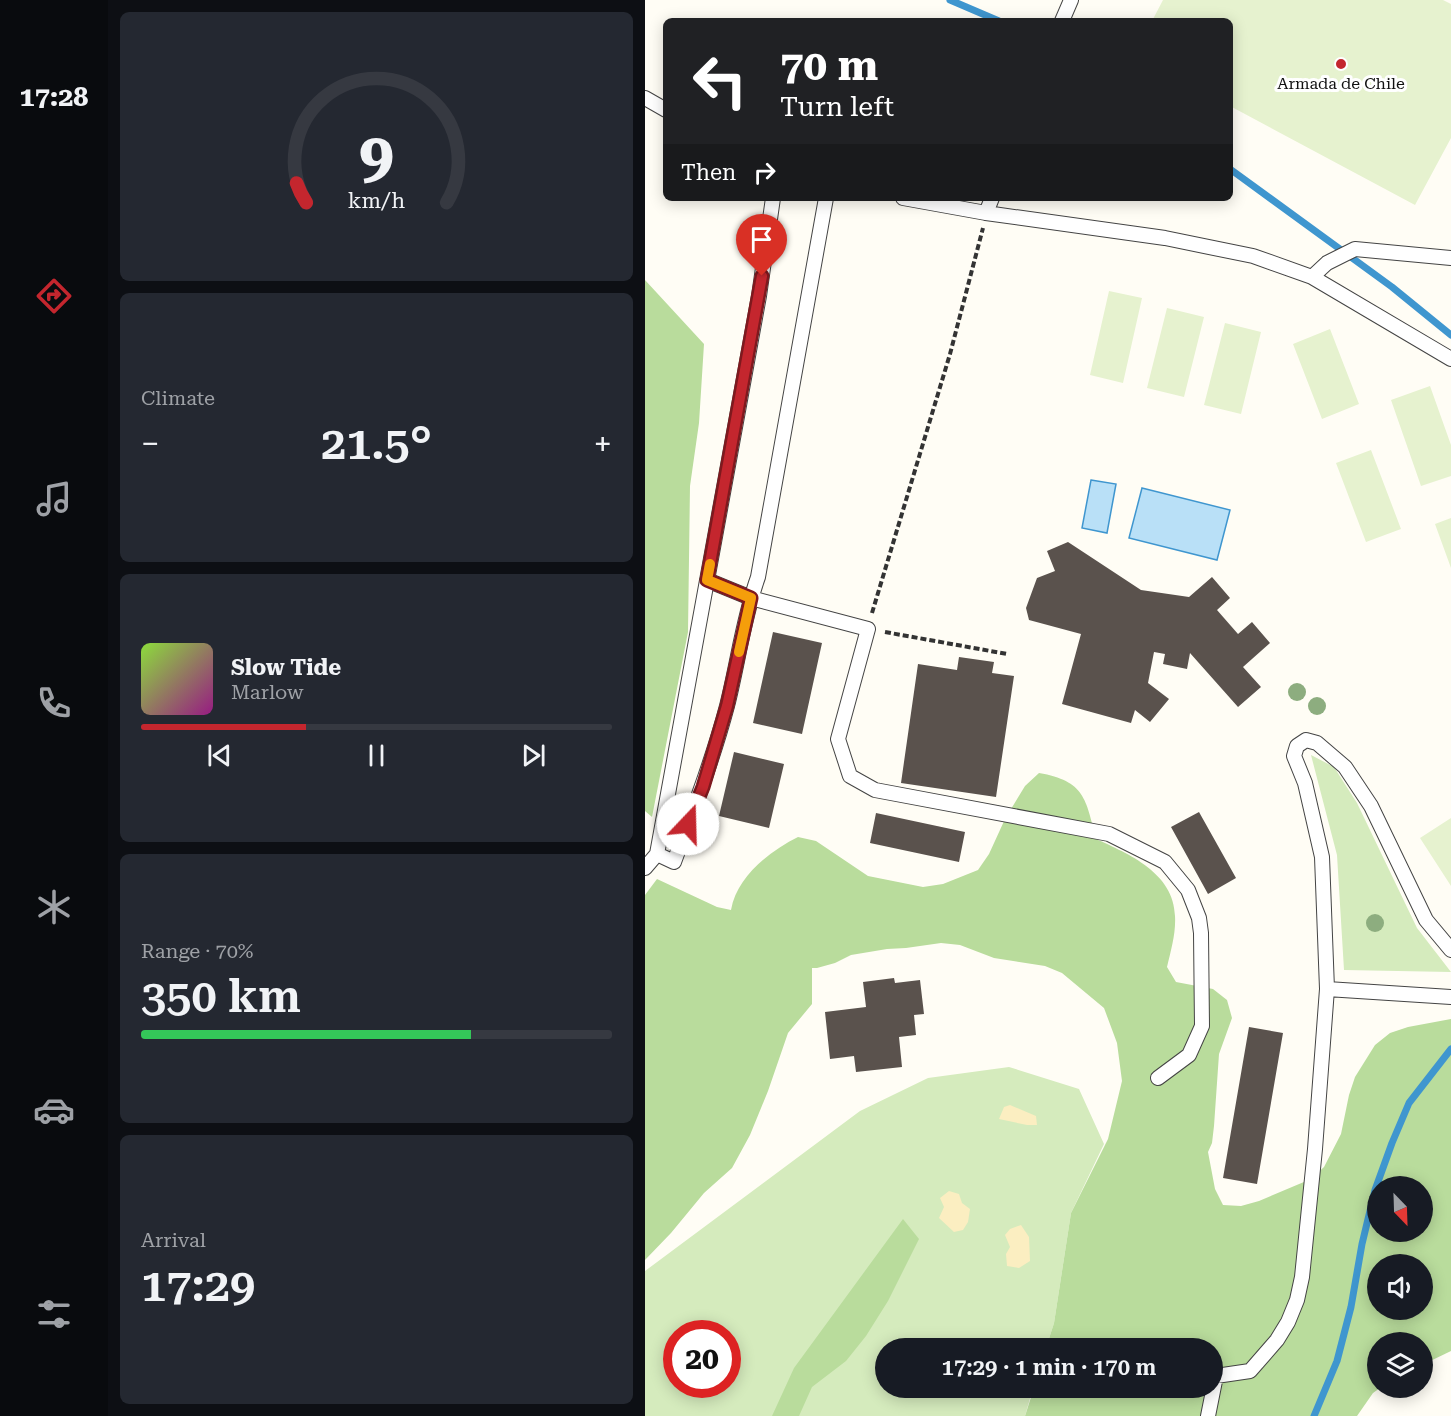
<!DOCTYPE html>
<meta charset="utf-8">
<style>
body{margin:0;font-family:"Roboto Serif",serif;background:#242831;color:#f1f3f6;height:100vh;display:flex;flex-direction:column;font-size:22px;white-space:nowrap}
*{box-sizing:border-box;margin:0}
p{font-size:20px;color:#9ea1a6}
.icon{flex:none;width:33px;height:33px;fill:none;stroke:currentColor;stroke-width:2;stroke-linecap:round;stroke-linejoin:round}
.map{position:relative;flex:1;overflow:hidden}
.sheet{display:flex;flex-direction:column;gap:12px;padding:12px;background:#0d0f14;width:537px}
.sheet>*{flex:none}
.guide{position:absolute;left:18px;top:18px;width:570px;height:183px;border-radius:9px;box-shadow:0 3px 15px #0003;background:#202124;color:#fff;overflow:hidden}
.needle{width:39px;rotate:157deg}
.controls{position:absolute;left:722px;top:1176px;display:grid;gap:12px}
.controls a{display:grid;place-items:center;width:66px;height:66px;border-radius:50%;background:#171b24;box-shadow:0 3px 15px #0003;font-size:30px}
.speed{position:absolute;left:18px;top:1320px;display:flex;gap:12px;font-size:30px;font-weight:700;text-align:center}
.speed>*{display:grid;place-content:center;width:78px;height:78px;border-radius:50%;background:#171b24;box-shadow:0 3px 15px #0003;line-height:1}
.speed .limit{border:9px solid #d22;background:#fff;color:#111}
.pin{position:absolute;display:grid;place-items:center;width:51px;height:51px;color:#fff;margin:-62px -26px;border-radius:50% 50% 50% 0;rotate:-45deg;box-shadow:0 0 6px #0007}
.pin .icon{rotate:45deg}
.me{position:absolute;width:66px;margin:-33px;rotate:21deg;stroke-linejoin:round;filter:drop-shadow(0 0 4px #0008)}
.turn{display:flex;align-items:center;gap:21px;height:126px;padding:0 18px;font-size:27px}
.turn .icon{width:78px;height:78px;stroke-width:2.5}
.turn b{display:block;font-size:42px;line-height:51px}
.then{display:flex;align-items:center;height:57px;padding:0 18px;background:#0003;gap:12px;font-size:22px}
.big{font-size:45px;font-weight:600;line-height:1.1}
.sheet .card{flex:1;display:flex;flex-direction:column;justify-content:center;gap:9px;min-width:0;padding:0 21px;border-radius:9px;background:#242831}
.sheet .dial{align-items:center;gap:0}
.dial svg{height:156px;overflow:visible;fill:none;stroke:#363941;stroke-width:7;stroke-linecap:round;text-anchor:middle}
.dial text{fill:#f1f3f6;stroke:none}
.song{display:flex;align-items:center;gap:18px}
.cover{width:72px;height:72px;border-radius:9px;background:linear-gradient(135deg,hsl(90 70% 55%),hsl(310 70% 35%))}
.played{height:6px;border-radius:3px;background:linear-gradient(90deg,#c4262e 35%,#363941 35%)}
.keys{display:flex;justify-content:space-around;direction:ltr}
.heat{display:flex;justify-content:space-between;align-items:center;font-size:33px;direction:ltr}
.charge{height:9px;border-radius:4px;background:linear-gradient(90deg,#34c759 70%,#363941 0)}
.trip{position:absolute;left:230px;top:1338px;width:348px;height:60px;border-radius:30px;background:#171b24;box-shadow:0 3px 15px #0003;font-weight:600;line-height:60px;text-align:center}
main{display:flex;flex:1;min-height:0}
.dock{display:flex;flex-direction:column;width:108px;justify-content:space-around;align-items:center;background:#090b0e;color:#9ea1a6}
.dock .icon{width:42px;height:42px}
.dock .selected{color:#c4262e}
.dock b{font-size:27px;color:#f1f3f6}
.map>svg:first-child{display:block}
</style>
<main>
<nav class="dock">
<b>17:28</b>
<svg class="icon selected" aria-label="directions" viewBox="0 0 24 24"><path d="M12 3l9 9-9 9-9-9zM9 14v-3h6M13 9l2 2-2 2"/></svg>
<svg class="icon" aria-label="music" viewBox="0 0 24 24"><path d="M9 18V5l10-2v13"/><circle cx="6" cy="18" r="3"/><circle cx="16" cy="16" r="3"/></svg>
<svg class="icon" aria-label="phone" viewBox="0 0 24 24"><path d="M5 4h4l2 5-3 2q2 4 5 5l2-3 5 2v4C11 20 4 13 5 4z"/></svg>
<svg class="icon" aria-label="climate" viewBox="0 0 24 24"><path d="M12 3v18M4 7l16 10M4 17L20 7"/></svg>
<svg class="icon" aria-label="car" viewBox="0 0 24 24"><path d="M5 17H2v-5l4-1 3-4h7l3 4 3 1v5h-3M9 17h6M6 11h13"/><circle cx="7" cy="17" r="2"/><circle cx="17" cy="17" r="2"/></svg>
<svg class="icon" aria-label="filters" viewBox="0 0 24 24"><path d="M4 7h16M4 17h16"/><circle cx="9" cy="7" r="2"/><circle cx="15" cy="17" r="2"/></svg>
</nav>
<section class="sheet">
<div class="card dial"><svg viewBox="0 0 100 80">
<path d="M14 69A42 42 0 1 1 86 69"/>
<path d="M14 69A42 42 0 0 1 9 59" stroke="#c4262e"/>
<text x="50" y="56" font-size="32" font-weight="700">9</text>
<text x="50" y="72" font-size="11">km/h</text>
</svg></div>
<div class="card"><p>Climate</p>
<div class="heat"><a>−</a><b class="big">21.5°</b><a>+</a></div>
</div>
<div class="card">
<div class="song"><i class="cover"></i><div><b>Slow Tide</b><p>Marlow</p></div></div>
<div class="played"></div>
<div class="keys"><svg class="icon" aria-label="previous" viewBox="0 0 24 24"><path d="M18 5L8 12l10 7zM5 5v14"/></svg><svg class="icon" aria-label="pause" viewBox="0 0 24 24"><path d="M8 5v14M16 5v14"/></svg><svg class="icon" aria-label="next" viewBox="0 0 24 24"><path d="M6 5l10 7-10 7zM19 5v14"/></svg></div>
</div>
<div class="card"><p>Range · 70%</p><b class="big">350 km</b><div class="charge"></div></div>
<div class="card"><p>Arrival</p><b class="big">17:29</b></div>
</section>
<div class="map">
<svg width="806" height="1416" viewBox="0 0 806 1416">
<rect width="100%" height="100%" fill="#fffdf5"/>
<path fill="#d5ebbd" fill-rule="evenodd" d="M666,755L689,767L712,803L772,928L806,972L699,970L692,855Z
M364,1067L434,1089L459,1144L426,1213L409,1323L401,1348H240V1388H388L380,1416H0V1271L215,1111L283,1078ZM32,1334H82V1384H32Z"/>
<path fill="#b9dc9c" fill-rule="evenodd" d="M0,280L59,344L54,423L45,486L43,632L7,817L0,811Z
M394,773C440,781 441,799 451,839C484,854 529,873 530,916C531,933 526,950 522,967L531,982L568,989L582,1000L587,1018L574,1054L569,1126L567,1143L563,1152L570,1189L578,1205L596,1206L614,1201L666,1179L679,1167L696,1134L704,1095L710,1077L730,1045L745,1033L763,1027L806,1019V1351L777,1365V1342H732V1388H735L728,1393L712,1416H380L389,1388H567V1348H401L409,1323L426,1213L463,1139L477,1081L472,1043L459,1008L417,973L400,966L349,958L315,945L296,943L261,948L242,949L206,955L190,963L172,968H167V1004L143,1033L123,1091L105,1135L87,1168L59,1193L26,1233L0,1260V895L12,879L72,907L86,910C92,876 125,851 153,837L171,841L223,876L278,887L298,884L333,870L344,854L360,819L380,786ZM732,1186H777V1232H732ZM732,1264H777V1310H732Z
M258,1219L274,1239L243,1301L221,1336L201,1361L167,1387L154,1416H127L149,1368Z"/>
<path fill="#fbeec1" d="M365,1105L391,1116L392,1125H382L354,1119L359,1107Z
M304,1191L314,1194L317,1203L325,1209L323,1222L318,1230L309,1232L294,1218L299,1207L295,1198Z
M376,1225L384,1237L385,1261L374,1268L362,1266L361,1254L365,1247L360,1235L365,1229Z"/>
<path fill="#e6f2cf" d="M518,0H798L806,4V138L770,205L585,106V21H507Z
M464,291L497,298L478,383L445,375Z
M522,308L559,317L539,397L502,388Z
M580,323L616,332L596,414L559,405Z
M685,329L714,404L677,419L648,344Z
M785,386L806,445V476L776,486L746,400Z
M726,450L756,529L721,542L691,463Z
M806,518V568L790,524Z
M806,818V886L775,838Z"/>
<path fill="#b9e0f7" stroke="#3f96cf" stroke-width="1.5" d="M446,480L471,484L462,533L437,528Z
M497,488L585,510L572,560L484,538Z"/>
<g fill="none" stroke-linecap="round" stroke-linejoin="round">
<path stroke="#3f96cf" stroke-width="7" d="M305,0L354,21
M585,169L747,287L806,335
M669,1416L692,1361L706,1307L717,1244L730,1190L747,1143L764,1103L806,1049"/>
</g>
<path fill="#5a524d" d="M423,542L496,590L544,597L567,577L585,598L572,610L593,634L607,622L625,643L598,667L616,687L593,707L545,653L542,669L518,664L520,654L509,652L503,683L524,699L505,722L490,710L486,723L417,704L436,634L384,620L381,608L392,578L410,571L402,551Z
M128,632L177,643L157,734L108,723Z
M314,657L349,662L347,673L369,676L351,797L256,783L273,664L312,670Z
M89,752L139,764L124,828L74,816Z
M554,812L591,878L563,894L526,827Z
M231,813L320,832L314,862L225,843Z
M249,978L250,983L275,980L279,1014L269,1015L271,1035L254,1037L257,1067L211,1072L209,1056L185,1059L180,1012L221,1007L218,982Z
M604,1027L638,1033L612,1184L578,1178Z"/>
<g fill="none" stroke-linecap="round" stroke-linejoin="round">
<g stroke="#444" stroke-width="16">
<path id="lane" d="M417,21L426,0
M0,98L21,110
M128,198L114,296L12,854L29,862C48,811 68,759 82,706C93,663 98,619 113,577L181,198
M258,198L341,213L520,238L608,256L667,277L682,263L710,249L806,258
M341,213L347,198
M667,277L806,359
M62,580L106,598L223,629L193,739L205,776L230,790L464,834L520,862L543,890L554,918L556,933L557,1026L544,1055L513,1078
M0,868L12,854
M682,989L677,857L660,783L649,756L652,746L661,740L672,743L700,767L726,806L781,920L806,950
M563,1416L571,1376L605,1371L632,1340L643,1322L652,1300L657,1277L670,1149L682,989L806,997"/>
</g>
<path stroke="#333" stroke-width="4" stroke-dasharray="6 3" stroke-linecap="butt" d="M227,613L305,354L338,228
M240,632L362,654"/>
<use href="#lane" stroke="#fff" stroke-width="14"/>
</g>
<g fill="#8dad7f">
<circle cx="652" cy="692" r="9"/>
<circle cx="672" cy="706" r="9"/>
<circle cx="730" cy="923" r="9"/>
</g>
<g fill="none" stroke-linecap="round" stroke-linejoin="round">
<g stroke="#7f191e" stroke-width="15">
<path id="route" d="M43,824L58,787L82,706L106,598L62,580L117,276"/>
</g>
<use href="#route" stroke="#c4262e" stroke-width="10"/>
<path stroke="#f59e0b" stroke-width="10" d="M65,564L62,580L106,598L94,652"/>
</g>
<circle fill="#c4262e" stroke="#fff" stroke-width="2" cx="696" cy="64" r="6"/>
<g text-anchor="middle" dominant-baseline="central" stroke-width="6" stroke-linejoin="round" paint-order="stroke">
<g font-size="16" fill="#111" stroke="#fff">
<text x="696" y="83">Armada de Chile</text>
</g>
</g>
</svg>
<div class="controls">
<a><svg class="needle" viewBox="-14 -14 28 28"><path d="M0-13l5 13h-10z" fill="#e53935"/><path d="M0 13l5-13h-10z" fill="#9ea1a6"/></svg></a>
<a><svg class="icon" aria-label="sound" viewBox="0 0 24 24"><path d="M4 9h4l5-4v14l-5-4H4zM17 9q2 3 0 6"/></svg></a>
<a><svg class="icon" aria-label="layers" viewBox="0 0 24 24"><path d="M12 4l9 5-9 5-9-5zM3 14l9 5 9-5"/></svg></a>
</div>
<div class="speed"><div class="limit">20</div></div>
<div class="pin" style="left:117px;top:276px;background:#d93025"><svg class="icon" aria-label="arrive" viewBox="0 0 24 24"><path d="M6 21V4h12l-3 4 3 4H6"/></svg></div>
<svg class="me" style="left:43px;top:824px" viewBox="-20 -20 40 40"><circle r="19" fill="#fff"/><path d="M0-13L10 11 0 6-10 11z" fill="#c4262e"/></svg>
<div class="trip">17:29 · 1 min · 170 m</div>
<div class="guide">
<div class="turn"><svg class="icon" aria-label="left" viewBox="0 0 24 24"><path d="M17 20v-9H6M10 6l-5 5 5 5"/></svg><div><b>70 m</b>Turn left</div></div>
<div class="then">Then<svg class="icon" aria-label="right" viewBox="0 0 24 24"><path d="M7 20v-9h11M14 6l5 5-5 5"/></svg></div>
</div>
</div>
</main>
